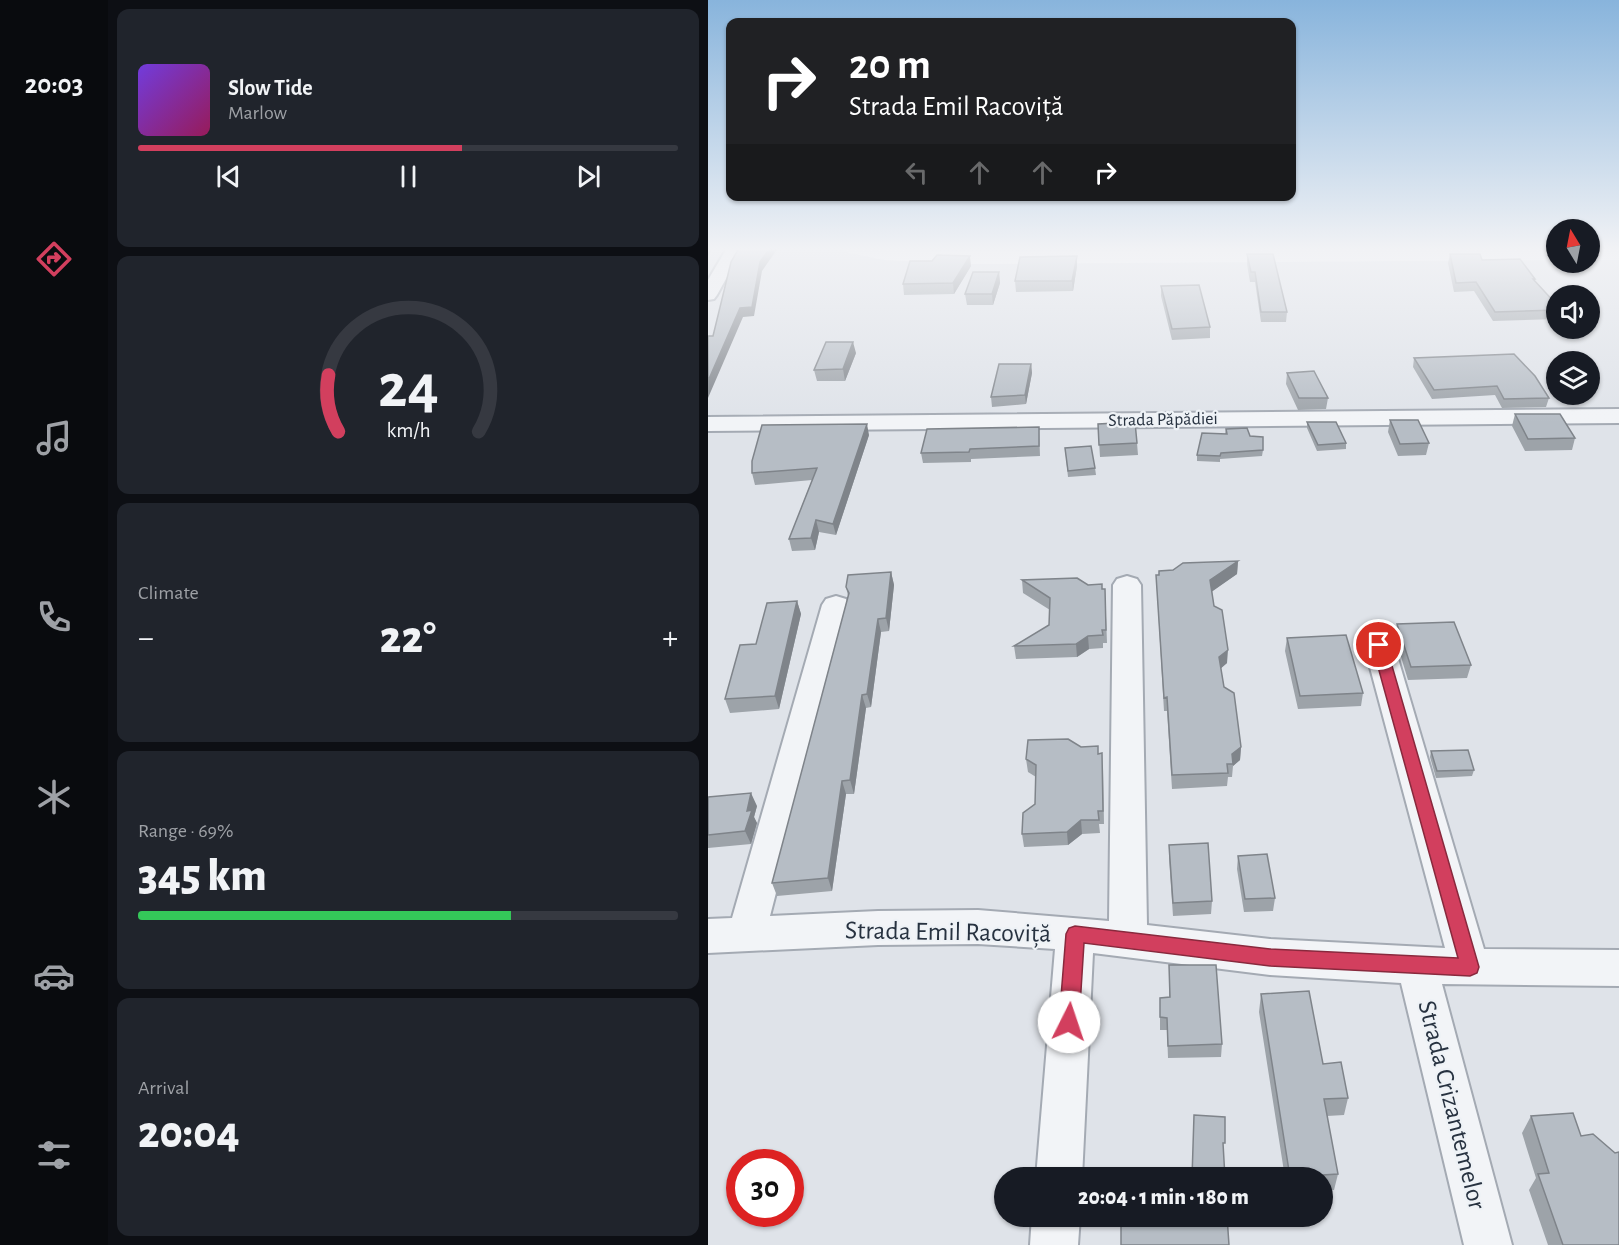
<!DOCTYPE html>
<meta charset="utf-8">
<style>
body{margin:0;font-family:"Alegreya Sans",sans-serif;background:#20242c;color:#f1f3f6;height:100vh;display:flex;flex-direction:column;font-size:22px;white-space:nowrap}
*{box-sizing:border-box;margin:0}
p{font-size:20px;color:#9ea1a6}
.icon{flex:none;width:33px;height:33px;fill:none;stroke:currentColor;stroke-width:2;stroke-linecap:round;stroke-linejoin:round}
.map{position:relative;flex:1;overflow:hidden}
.sheet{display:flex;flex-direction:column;gap:9px;padding:9px;background:#0d0f14;width:600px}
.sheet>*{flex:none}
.banner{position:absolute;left:18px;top:18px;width:570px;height:183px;border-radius:12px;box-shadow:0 2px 4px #0004;background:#202124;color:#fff;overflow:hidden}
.needle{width:39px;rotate:350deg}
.tools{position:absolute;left:838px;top:219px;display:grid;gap:12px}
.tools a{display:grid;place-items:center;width:54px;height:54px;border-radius:50%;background:#171b24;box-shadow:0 2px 4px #0004;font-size:30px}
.speed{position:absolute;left:18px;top:1149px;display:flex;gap:12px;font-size:30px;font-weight:700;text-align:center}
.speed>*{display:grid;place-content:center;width:78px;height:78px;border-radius:50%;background:#171b24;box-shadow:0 2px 4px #0004;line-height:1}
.speed .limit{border:9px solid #d22;background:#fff;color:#111}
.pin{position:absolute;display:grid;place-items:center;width:51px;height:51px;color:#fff;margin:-26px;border:3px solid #fff;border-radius:50%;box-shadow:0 2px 6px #0007}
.me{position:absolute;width:66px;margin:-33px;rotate:4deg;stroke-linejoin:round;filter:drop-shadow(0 0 4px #0008)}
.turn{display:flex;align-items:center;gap:21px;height:126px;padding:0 24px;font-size:27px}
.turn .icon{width:78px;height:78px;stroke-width:2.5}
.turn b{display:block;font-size:42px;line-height:51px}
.lanes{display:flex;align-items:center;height:57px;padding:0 24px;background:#0003;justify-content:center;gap:30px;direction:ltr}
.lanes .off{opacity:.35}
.big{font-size:45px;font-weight:800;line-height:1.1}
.sheet .card{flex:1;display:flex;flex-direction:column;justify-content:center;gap:9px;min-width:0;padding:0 21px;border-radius:12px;background:#20242c}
.sheet .dial{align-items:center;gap:0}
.dial svg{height:156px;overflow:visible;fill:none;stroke:#363941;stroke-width:7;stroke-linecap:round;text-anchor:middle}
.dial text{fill:#f1f3f6;stroke:none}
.song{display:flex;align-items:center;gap:18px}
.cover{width:72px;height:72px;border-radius:9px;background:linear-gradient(135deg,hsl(260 70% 55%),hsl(330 70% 35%))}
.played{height:6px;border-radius:3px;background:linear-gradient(90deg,#d23f5e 60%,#363941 60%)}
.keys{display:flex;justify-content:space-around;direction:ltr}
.heat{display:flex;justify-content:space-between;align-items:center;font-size:33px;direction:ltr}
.charge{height:9px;border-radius:4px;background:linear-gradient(90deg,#34c759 69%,#363941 0)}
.trip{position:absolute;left:286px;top:1167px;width:339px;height:60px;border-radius:30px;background:#171b24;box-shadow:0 2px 4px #0004;font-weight:800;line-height:60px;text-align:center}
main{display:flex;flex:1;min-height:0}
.dock{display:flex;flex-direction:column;width:108px;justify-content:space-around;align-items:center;background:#090b0e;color:#9ea1a6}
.dock .icon{width:42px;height:42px}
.dock .selected{color:#d23f5e}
.dock b{font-size:27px;color:#f1f3f6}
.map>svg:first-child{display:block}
</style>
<main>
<nav class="dock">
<b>20:03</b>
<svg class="icon selected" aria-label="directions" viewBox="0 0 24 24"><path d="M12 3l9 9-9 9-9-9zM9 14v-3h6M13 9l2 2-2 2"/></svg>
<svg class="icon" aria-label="music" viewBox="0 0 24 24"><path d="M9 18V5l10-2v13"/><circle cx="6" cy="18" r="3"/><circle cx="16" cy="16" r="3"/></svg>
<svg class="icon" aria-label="phone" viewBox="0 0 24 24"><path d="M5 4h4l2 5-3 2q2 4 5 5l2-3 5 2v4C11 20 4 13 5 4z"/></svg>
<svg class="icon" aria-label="climate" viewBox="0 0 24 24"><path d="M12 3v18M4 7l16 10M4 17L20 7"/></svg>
<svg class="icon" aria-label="car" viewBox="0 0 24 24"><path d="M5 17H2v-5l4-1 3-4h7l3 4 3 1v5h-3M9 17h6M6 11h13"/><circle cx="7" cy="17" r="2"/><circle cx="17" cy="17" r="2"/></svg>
<svg class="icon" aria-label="filters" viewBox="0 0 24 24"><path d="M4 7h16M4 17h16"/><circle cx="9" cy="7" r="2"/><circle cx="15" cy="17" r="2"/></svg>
</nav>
<section class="sheet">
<div class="card">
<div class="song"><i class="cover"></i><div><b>Slow Tide</b><p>Marlow</p></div></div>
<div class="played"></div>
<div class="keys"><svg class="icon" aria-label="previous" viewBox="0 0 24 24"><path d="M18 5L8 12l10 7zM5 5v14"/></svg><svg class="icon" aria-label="pause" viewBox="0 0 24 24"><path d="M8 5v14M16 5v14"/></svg><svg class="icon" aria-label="next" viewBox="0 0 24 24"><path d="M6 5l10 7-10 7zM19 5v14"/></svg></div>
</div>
<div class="card dial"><svg viewBox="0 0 100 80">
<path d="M14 69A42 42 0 1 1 86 69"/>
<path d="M14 69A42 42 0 0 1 9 40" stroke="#d23f5e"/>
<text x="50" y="56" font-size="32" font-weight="700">24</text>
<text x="50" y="72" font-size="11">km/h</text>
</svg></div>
<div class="card"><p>Climate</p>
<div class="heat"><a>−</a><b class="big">22°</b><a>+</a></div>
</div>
<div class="card"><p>Range · 69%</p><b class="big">345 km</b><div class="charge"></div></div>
<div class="card"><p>Arrival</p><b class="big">20:04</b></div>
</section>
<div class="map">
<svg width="911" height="1245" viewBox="0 0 911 1245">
<rect width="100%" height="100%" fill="#dfe3e9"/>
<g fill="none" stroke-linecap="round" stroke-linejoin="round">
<g stroke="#a4aab3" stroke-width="4">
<path id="street" d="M19,248H35L9,295L6,299L0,300V280Z
M911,409V423L0,431V417Z
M419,576L429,579L433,585L439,925L562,939L737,948L656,645L661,638L671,635L681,638L686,645L776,949L911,950V986L734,984L804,1245H756L693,983L562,975L385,953L374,1178H328L347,949L270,944L170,945L0,953V919L24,918L114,605L118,599L128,596L138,599L142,605L62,916L170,911L270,910L401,921L405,585L409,579Z
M324,1216H372L370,1245H322Z"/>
</g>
<use href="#street" fill="#f2f4f7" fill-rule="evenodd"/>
<path fill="#fff" fill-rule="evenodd" d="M134,248L260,252L849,248V260L260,264L176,260L137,252Z
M882,248H911V260H882Z"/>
</g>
<path fill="#9da3a9" d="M240,248H274L273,250L240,249Z
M539,254L579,312L578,322H553L547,282H542L539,264Z
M742,254L774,260L827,279V281L849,305V319L785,321L766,291L746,292L740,263Z
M369,256V266L365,291L308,292L307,281Z
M263,266L246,294L196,295L195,284Z
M291,272L292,283L285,305H259L257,294Z
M453,286L502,327V338L464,340L453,296Z
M148,353L137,381H109L106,370Z
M706,358L841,398L838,407L794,408L787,395L724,399L705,367Z
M323,364L324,373L318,404L284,407L283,397Z
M579,373L620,398L618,409L590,410L578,384Z
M807,414L867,438L864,450L817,451L804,426Z
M682,420L721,443L718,455L690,456L680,432Z
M599,422L638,443V449L609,451L599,428Z
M390,424L429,443L430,455L392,457Z
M331,427L332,456L263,459V462L215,463L213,453Z
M518,429L542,436L555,450L554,456L512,459V462L489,461V455L517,434Z
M161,435L128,535L111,532L107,550L84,551L81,539L104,480L47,485L44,473Z
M357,448L387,468L388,475L360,477Z
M530,561L529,574L504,591L506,606L519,663L513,668L516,687L533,747L532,760L525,766L524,777H520L519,786L464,789L459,711H456L448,575H451L465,570Z
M183,572L186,585L181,631L173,632L163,707L158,708L146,794H138L124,891L69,896L64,883L140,596L138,587Z
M314,580L380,585L394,589H397L399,643H395V648L381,649L369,657L308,659L306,646L341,625L342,610L315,593Z
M89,601L93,614L71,709L22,713L17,699Z
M689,624L763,665L759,678L700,680L687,637Z
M579,638L655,693L653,706L590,709L577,651Z
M373,747L390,754L395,767L396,824H391L392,833L374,834L360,845L316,847L314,834L327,804L328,777L320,772L318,759Z
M723,751L766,770L764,776L728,778L722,757Z
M0,797L49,806L46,817L49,823L43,844L0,848Z
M461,845L504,901L503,914L465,916L461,858Z
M530,856L567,898L565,911L536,912L529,869Z
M461,965L514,1044L513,1057L460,1058L459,1030H452V998L461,997Z
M553,994L615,1064L640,1098L636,1115L619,1116L630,1174L626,1190L615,1191V1178H577L551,1012Z
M823,1116L911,1245H840L821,1190L828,1178L814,1133Z"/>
<path fill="#7f848a" d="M0,248H5L0,256Z
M62,248H70L54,271L46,316L35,317L0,398V381L52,262Z
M262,256L263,266L246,294L245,283Z
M369,256V266L365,291L364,281Z
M291,272L292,283L285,305L284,294Z
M145,342L148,353L137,381L135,369Z
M323,364L324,373L318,404L317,395Z
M159,424L161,435L128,535L125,524Z
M108,520L111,532L107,550L103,538Z
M530,561L529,574L502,593V580Z
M183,572L186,585L181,631L178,618Z
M89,601L93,614L71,709L67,696Z
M170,619L173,632L163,707L159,694Z
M380,636L381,649L369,657L368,644Z
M520,650L519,663L511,670V657Z
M154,695L158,708L146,794L142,780Z
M533,747L532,760L525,766L524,754Z
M134,781L138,794L124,891L120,878Z
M43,793L49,806L46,817L49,823L43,844L37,831L39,811Z
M373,820L374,834L360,845L359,832Z"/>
<path fill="#b6bdc5" stroke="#7f848a" stroke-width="1.5" d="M31,248H62L52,262L44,307L32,308L0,381V336H5L23,262Z
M539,254H565L579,312H553L547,272H543Z
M742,254H772L774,260L812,259L827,279H825L849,305V310L787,312L768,282L748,283Z
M229,255L262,256L245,283L195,284L202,261H224Z
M369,256L364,281H307L312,257Z
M265,272H291L284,294H257Z
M491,285L502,327L464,329L453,286Z
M118,342H145L135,369L106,370Z
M806,354L827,376L841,398L796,399L789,386L726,390L706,358Z
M291,364H323L317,395L283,397Z
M606,371L620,398H591L579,373Z
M807,414H852L867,438L820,439Z
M682,420H710L721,443L692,444Z
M427,422L429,443L391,445L390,424Z
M599,422H628L638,443L610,445Z
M159,424L125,524L108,520L103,538L81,539L109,468L44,473V461L54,425Z
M331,427V446L262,449L261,452L213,453L219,429Z
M539,428L542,436L555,437V450L513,453L512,456L489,455L494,433L519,434L518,429Z
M383,446L387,468L360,471L357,448Z
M530,561L502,580L506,606L514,610L520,650L511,657L516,687L526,693L533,747L524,754L525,764H519L520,773L464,775L459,697L456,698L448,575H451V571L465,570L475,563Z
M183,572L178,618L170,619L159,694L154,695L142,780L134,781L120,878L64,883L141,593L138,587L140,575Z
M369,578L380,585L394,584V589H397L398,630H394L395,635L380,636L368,644L306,646L341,625L342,598L314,580Z
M89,601L67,696L17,699L32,645L48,644L59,603Z
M746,622L763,665L703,667L689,624Z
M638,635L655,693L592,696L579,638Z
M360,739L373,747L390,746V754L394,753L395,811H390L391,820H373L359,832L314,834L315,813L327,804L328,765L318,759L320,740Z
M760,750L766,770L729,771L723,751Z
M43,793L39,811L44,810L37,831L0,835V797Z
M500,843L504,901L465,903L461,845Z
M559,854L567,898L537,899L530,856Z
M461,965H508L514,1044L460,1046L459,1018L452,1017V998L462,997Z
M601,991L615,1064L633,1062L640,1098L616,1099L630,1174L582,1177L553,994Z
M865,1113L873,1136L885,1134L907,1153L911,1152V1245H855L830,1174L841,1173L823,1116Z
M486,1115L517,1117V1143H515L517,1178H484Z
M413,1216H519L521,1245H413Z"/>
<linearGradient id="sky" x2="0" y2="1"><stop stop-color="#88b4dc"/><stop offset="0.59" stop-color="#f1f2f5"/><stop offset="1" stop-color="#f1f2f5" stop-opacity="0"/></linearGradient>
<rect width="911" height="422" fill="url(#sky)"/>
<path fill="#d23f5e" stroke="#88293d" stroke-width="1.5" d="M671,640L678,645L771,967L769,973L762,976L562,966L376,943L371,1022L368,1029L361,1032L354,1029L351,1022L358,934L361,928L367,926L562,949L750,958L664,645Z"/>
<g text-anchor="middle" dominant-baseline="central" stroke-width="4.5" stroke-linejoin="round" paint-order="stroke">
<g font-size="18" fill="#273240" stroke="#eef2f6">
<text transform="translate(455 420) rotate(-1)">Strada Păpădiei</text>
</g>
<g font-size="26" fill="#273240" stroke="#eef2f6">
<text transform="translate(240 932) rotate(1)">Strada Emil Racoviță</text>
<text transform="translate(744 1105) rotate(76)">Strada Crizantemelor</text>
</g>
</g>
</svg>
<div class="tools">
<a><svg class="needle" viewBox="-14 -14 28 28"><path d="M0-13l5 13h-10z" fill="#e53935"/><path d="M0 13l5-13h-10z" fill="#9ea1a6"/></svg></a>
<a><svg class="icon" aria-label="sound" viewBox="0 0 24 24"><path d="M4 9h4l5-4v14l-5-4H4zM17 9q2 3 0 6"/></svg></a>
<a><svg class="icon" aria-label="layers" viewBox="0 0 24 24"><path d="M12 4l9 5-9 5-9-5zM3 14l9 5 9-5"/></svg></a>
</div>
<div class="speed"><div class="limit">30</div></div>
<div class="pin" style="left:671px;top:645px;background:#d93025"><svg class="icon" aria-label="arrive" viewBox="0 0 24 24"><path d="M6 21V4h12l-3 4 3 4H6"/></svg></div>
<svg class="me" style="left:361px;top:1022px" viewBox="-20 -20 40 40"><circle r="19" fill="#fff"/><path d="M0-13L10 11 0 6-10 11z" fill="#d23f5e"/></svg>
<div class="trip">20:04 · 1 min · 180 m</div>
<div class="banner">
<div class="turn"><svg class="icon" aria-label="right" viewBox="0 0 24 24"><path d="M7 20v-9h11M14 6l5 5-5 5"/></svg><div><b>20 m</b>Strada Emil Racoviță</div></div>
<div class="lanes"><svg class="icon off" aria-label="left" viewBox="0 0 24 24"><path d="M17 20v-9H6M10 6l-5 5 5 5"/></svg><svg class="icon off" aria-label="ahead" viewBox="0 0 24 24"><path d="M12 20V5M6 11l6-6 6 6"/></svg><svg class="icon off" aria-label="ahead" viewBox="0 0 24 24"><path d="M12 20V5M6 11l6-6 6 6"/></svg><svg class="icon" aria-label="right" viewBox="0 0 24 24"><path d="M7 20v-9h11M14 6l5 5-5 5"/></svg></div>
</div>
</div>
</main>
